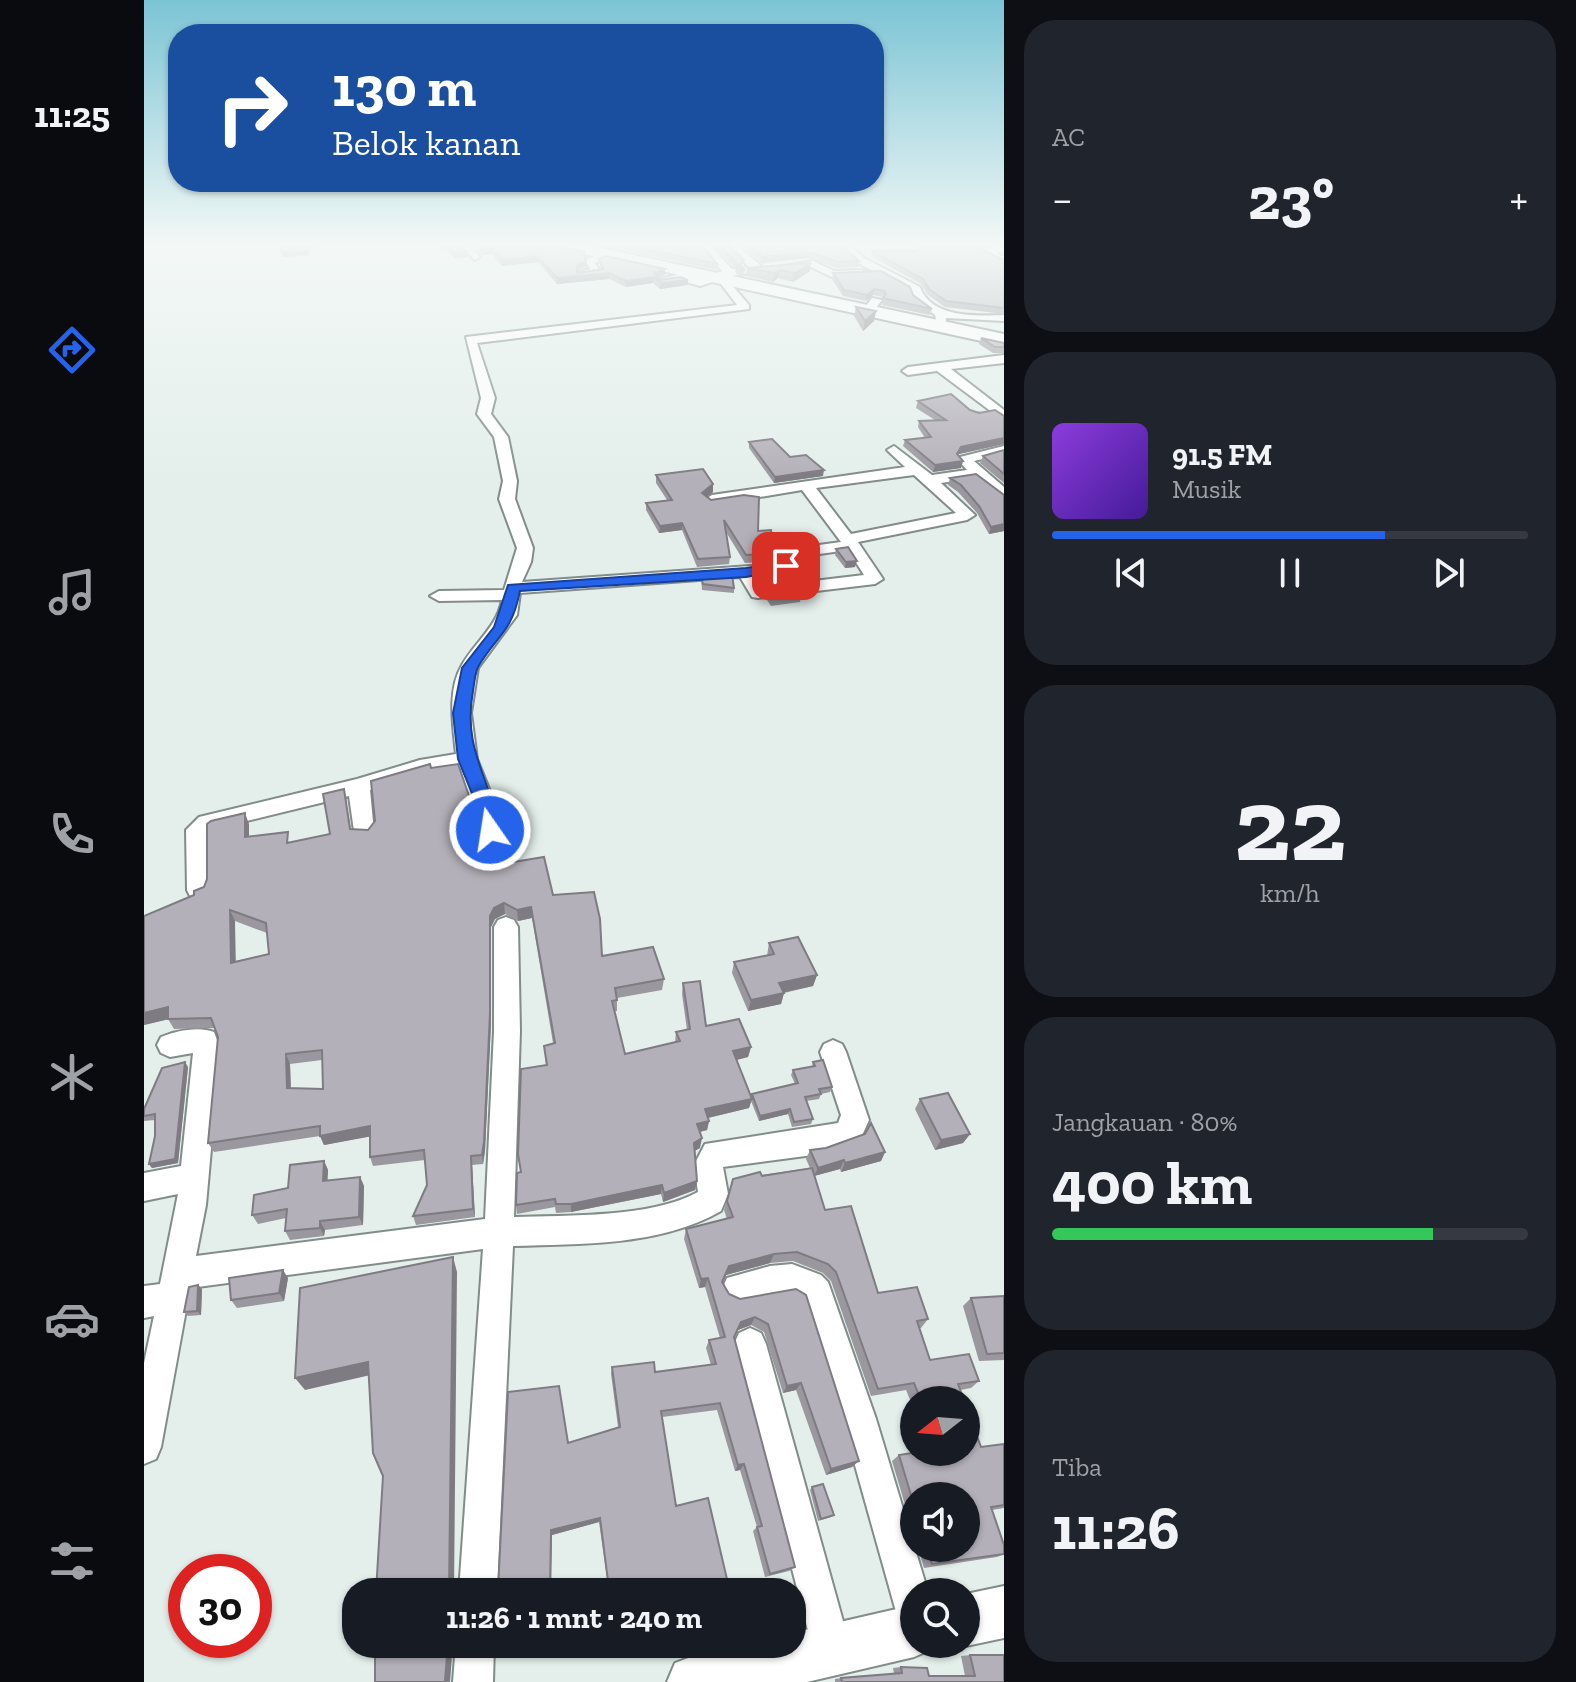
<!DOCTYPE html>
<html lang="id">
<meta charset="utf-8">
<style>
body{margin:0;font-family:"Zilla Slab",serif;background:#20242c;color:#f1f3f6;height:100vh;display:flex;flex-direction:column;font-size:30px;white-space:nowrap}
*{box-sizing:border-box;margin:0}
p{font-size:26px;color:#9ea1a6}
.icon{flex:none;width:44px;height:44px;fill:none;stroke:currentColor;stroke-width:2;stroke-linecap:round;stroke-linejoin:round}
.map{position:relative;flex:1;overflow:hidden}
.details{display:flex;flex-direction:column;gap:20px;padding:20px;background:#0d0f14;width:572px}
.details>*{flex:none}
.hud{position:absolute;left:24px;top:24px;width:716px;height:168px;border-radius:32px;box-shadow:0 2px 6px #0004;background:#1a4fa0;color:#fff;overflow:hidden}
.needle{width:52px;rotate:253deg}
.fabs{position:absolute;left:756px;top:1386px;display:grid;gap:16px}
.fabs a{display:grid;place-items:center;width:80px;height:80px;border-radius:50%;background:#171b24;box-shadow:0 2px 6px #0004;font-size:40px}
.speed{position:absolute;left:24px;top:1554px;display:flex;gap:16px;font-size:40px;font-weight:700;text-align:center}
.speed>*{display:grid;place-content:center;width:104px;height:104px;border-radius:50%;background:#171b24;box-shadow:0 2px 6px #0004;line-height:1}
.speed .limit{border:12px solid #d22;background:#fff;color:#111}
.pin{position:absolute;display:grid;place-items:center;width:68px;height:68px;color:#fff;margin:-34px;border-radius:16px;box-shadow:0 4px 12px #0006}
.me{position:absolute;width:88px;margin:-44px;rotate:347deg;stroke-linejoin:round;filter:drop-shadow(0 0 6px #0008)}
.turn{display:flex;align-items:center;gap:28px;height:168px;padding:0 32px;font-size:36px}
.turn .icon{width:104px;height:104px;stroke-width:2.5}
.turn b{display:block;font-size:56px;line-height:68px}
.big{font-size:60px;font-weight:700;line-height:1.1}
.details .widget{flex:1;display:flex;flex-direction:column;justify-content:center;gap:12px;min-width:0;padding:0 28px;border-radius:32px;background:#20242c}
.details .dial{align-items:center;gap:0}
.dial b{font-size:104px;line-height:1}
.song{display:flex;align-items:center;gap:24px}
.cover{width:96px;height:96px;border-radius:12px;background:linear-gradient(135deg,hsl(270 70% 55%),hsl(260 70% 35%))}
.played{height:8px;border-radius:4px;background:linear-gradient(90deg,#2563eb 70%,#363941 70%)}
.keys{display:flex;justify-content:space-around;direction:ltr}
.heat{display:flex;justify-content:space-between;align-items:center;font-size:44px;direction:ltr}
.charge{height:12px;border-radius:6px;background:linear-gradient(90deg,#34c759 80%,#363941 0)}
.trip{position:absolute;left:198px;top:1578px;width:464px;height:80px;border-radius:32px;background:#171b24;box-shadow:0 2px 6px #0004;font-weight:700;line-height:80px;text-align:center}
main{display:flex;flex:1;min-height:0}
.menu{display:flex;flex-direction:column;width:144px;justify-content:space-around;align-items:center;background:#090b0e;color:#9ea1a6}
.menu .icon{width:56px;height:56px}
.menu .selected{color:#2563eb}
.menu b{font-size:36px;color:#f1f3f6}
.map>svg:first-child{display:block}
</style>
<main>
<nav class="menu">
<b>11:25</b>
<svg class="icon selected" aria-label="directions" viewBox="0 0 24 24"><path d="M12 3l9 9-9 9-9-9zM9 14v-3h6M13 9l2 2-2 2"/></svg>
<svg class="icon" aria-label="music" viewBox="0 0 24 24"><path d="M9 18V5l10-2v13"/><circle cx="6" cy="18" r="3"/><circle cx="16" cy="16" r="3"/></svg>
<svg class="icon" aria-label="phone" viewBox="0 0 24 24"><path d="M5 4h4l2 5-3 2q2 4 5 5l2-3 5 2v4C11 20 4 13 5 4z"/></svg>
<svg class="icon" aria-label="climate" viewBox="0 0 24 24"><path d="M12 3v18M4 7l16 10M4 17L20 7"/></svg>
<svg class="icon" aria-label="car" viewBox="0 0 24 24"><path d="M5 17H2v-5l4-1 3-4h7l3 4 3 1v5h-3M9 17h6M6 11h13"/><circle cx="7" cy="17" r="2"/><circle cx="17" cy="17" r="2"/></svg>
<svg class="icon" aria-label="filters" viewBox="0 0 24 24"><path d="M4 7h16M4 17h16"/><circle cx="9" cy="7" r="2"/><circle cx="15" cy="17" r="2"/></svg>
</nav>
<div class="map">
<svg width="860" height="1682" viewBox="0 0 860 1682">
<rect width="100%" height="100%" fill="#e4efeb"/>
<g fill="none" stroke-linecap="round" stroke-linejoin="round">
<g stroke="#828c88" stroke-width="4">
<path id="street" d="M331,244H355L330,250L336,257L331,260L318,248Z
M555,244H565L588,269L605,267L581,244H592L618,267V271L581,277L605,305V309L333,343L351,398L347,414L364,437L373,481L371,499L389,548L387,562L378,582L633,564L629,554L631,551L697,542L658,490L568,505L560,500L568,495L761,467L743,450L750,446L788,475L823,470L814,460L816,457L860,446V454L830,461L860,487V500L831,478L797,483L831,515L823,520L714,542L739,579L731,584L614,598L608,597L596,577L376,593L373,615L334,668L327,713L333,759L354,811L357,830L354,836H338L316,767L277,774L226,790L230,832L227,838H211L205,796L70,829L64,833L65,890L62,896L54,899L46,896L43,890L42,830L55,817L213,779L276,760L312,754C309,726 303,690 318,665C331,642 353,627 358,600L295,601L286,596L295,591L360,590L373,548L355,499L359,481L350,437L333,414L337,398L322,337L593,305L574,280L556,286L536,280L517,283L512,280L537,274L556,279L578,271ZM770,475L812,513L707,534L672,488ZM704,550L720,575L619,587L612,576L644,573L650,566L647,558Z
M694,244H705L720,258L776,287C787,318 831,316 860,315V321L802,318V329H794L791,315L769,299L767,291L712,262Z
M845,244L860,246V251L852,253L860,257V265L839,253V249L848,247Z
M464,251L469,254L468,256L451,263L457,273L435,276V272L446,269L441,260Z
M669,261L690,271L718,270L723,273L718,276L688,277L667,267L640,270L635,267Z
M728,298L738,300L728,313H720L718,311Z
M860,355V363L807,369L860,410V421L793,371L764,375L758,371L764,367Z
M362,917L370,920L374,927L376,1031L370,1217C424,1215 507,1218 554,1192L550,1165L561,1144L694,1123L697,1115L676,1052L680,1044L689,1040L698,1044L702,1052L725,1120L716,1140L677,1154L579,1167L584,1194L577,1211C516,1246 438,1244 369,1246L353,1592H315L339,1249L46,1288L17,1447L12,1459L0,1464V1363L10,1316L0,1318V1286L16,1284L34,1194L0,1201V1173L37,1166L49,1053L26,1057L17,1053L13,1045L17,1037C32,1031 54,1026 70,1032L76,1048L62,1205L52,1256L341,1219L350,1031V927L354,920Z
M648,1264L677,1275L684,1282L732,1419L784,1592H770V1627L757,1621L751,1608L698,1419L660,1302L655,1296L648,1295L594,1305L583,1300L578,1289L583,1278L626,1266Z
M606,1328L617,1333L622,1344L707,1650L702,1664L688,1669L674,1664L669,1650L590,1344L595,1333Z
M312,1644H350L349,1682H309Z"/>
</g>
<g stroke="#828c88" stroke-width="4">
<path id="secondary" d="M860,1586V1638L822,1646L818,1644H822V1594Z
M770,1605V1644H791L788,1649L770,1657L663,1682H523L531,1663C570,1647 607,1644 648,1644V1633Z"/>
</g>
<g stroke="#828c88" stroke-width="4">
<path id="primary" d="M409,244H438L860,334V346L417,249Z"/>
</g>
<use href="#street" fill="#fff" fill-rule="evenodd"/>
<use href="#secondary" fill="#fff" fill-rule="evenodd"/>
<use href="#primary" fill="#fff" fill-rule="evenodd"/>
</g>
<path fill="#9b979f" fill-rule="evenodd" d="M136,244H171L172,247L164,248L165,255L139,257Z
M293,244H321L317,245L323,257L310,258L303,250H298Z
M345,244L442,267L433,270V273L457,270L455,259L521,275L513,277L516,280L544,285L516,289L509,283L482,287L465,279L413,284L394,262L358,266L348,254L338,255L335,252V246Z
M452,244H557L573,264V270Z
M568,244H583L599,266L598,267L601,270L600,276L592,274L591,268Z
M596,244H696L715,261L714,267L693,268L664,258L617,263Z
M741,244H840L839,246V250L860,260V314L801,307L784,295L777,284L727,256L728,251H772L777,249L775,246Z
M603,268L666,271L649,282L634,278L629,282L602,276Z
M689,273L769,295L788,309L786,315L738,305L740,298L739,297L729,295L722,301L699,296L688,279Z
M712,307L732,311L730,321L719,331L710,316Z
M837,338L860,343V353H849L835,344Z
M774,401L860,416V444L815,454L814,455L819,461L817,468L789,472L759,446L761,440L781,438L774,427L775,421L791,420L772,408Z
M605,442L646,457L679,476L630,483L605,448Z
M860,450V483L836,463L839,456Z
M512,475L569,484V492L563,497L614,531L630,554L629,561L601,563L582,532L586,557L585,564L553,567L538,530L515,533L502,510V503L523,500L512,483Z
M806,478L860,495V531L845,534L833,513L814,492L804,485Z
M692,549L711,567L701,568L691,555Z
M618,573L646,575L644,581L621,584L617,579Z
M557,577L590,588V593L558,590Z
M625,588L658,590L656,602L627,606L623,600Z
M287,768L340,839L409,895L458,956L520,979L518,990L473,998V1011H471L481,1054L531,1042L532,1032L543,1030L538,994L539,983L562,1026L607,1047L604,1057L593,1060L607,1097L608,1094L651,1084L647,1075L649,1070L668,1067L669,1062L688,1087L686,1092L677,1094L675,1099L662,1101L669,1119L667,1124L648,1127L644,1114L615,1121L607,1101L605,1108L564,1118L565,1121L563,1130L556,1132V1148L551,1150L553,1181L551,1190L519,1202L517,1194L427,1212L412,1213L411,1207L373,1214L372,1205L376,1172L402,1065L400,1046L409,1043L388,918L374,921L361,914L351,919L347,927V1023L341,1151L339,1164L328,1165L331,1217L272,1225L269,1216L283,1185L281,1160L229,1166L226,1157V1136L180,1145L176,1136L70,1152L64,1143L74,1037L70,1028L30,1029L24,1019L0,1025V916L50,895L60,887L63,879L105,824V837L147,842L186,834L200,789L207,829L224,830ZM91,921L123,933L125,954L91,961ZM178,1060L179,1089L147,1088L146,1064Z
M625,943L673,975L669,986L640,993L637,1004L604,1011L588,973L590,962L623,956Z
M44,1067L34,1163L8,1168L5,1164L11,1136V1120L0,1121V1116Z
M776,1099L826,1134L819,1143L791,1150L771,1109Z
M666,1150L741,1152L737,1161L697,1172L696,1169L670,1176L681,1210L734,1293L784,1319L777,1328H775L786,1360L835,1381L827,1388L816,1390L820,1400H770V1409L762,1390L727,1396L687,1281L679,1273L649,1261L626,1263L582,1275L579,1283L585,1294L596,1299L652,1289L708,1467L682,1475L652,1390L639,1393L620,1332L607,1325L594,1330L590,1337L651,1567L645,1571L621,1577L609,1531L613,1527L596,1470L591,1471L573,1410L518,1417L532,1506L586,1592H488L487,1583L465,1592L455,1522L408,1535L407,1592H344L354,1589L424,1443L474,1427L467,1374L468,1367L511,1372L567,1365L562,1348L565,1340L576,1338L561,1287L555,1288L540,1239L542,1229L583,1219L580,1210L589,1179L666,1168L662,1159Z
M180,1161L184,1170L183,1181L216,1177L220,1186L219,1225L181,1230L180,1236L146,1240L141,1231L142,1218L114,1224L108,1215Z
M144,1278L140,1301L93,1308L87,1300Z
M54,1285L58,1289L57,1315L44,1316L40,1312Z
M860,1296V1360L835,1361L819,1306L827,1298Z
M860,1444V1508L848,1510L860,1545V1554L853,1557L780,1568L774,1548H822L770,1496V1535L748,1461L755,1455L837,1447Z
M668,1487L690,1515L687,1517L674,1521L666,1490Z
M826,1655L860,1682H691V1679L697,1678L750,1674L749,1668L757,1667L785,1676H821L817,1656Z"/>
<path fill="#7e7b82" d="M303,244V250H298V245Z
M348,248V254L338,255V250Z
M164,250L165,255L139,257L138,252Z
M323,251V257L310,258L309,253Z
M665,252L664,258L617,263L618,257Z
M393,256L394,262L358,266V260Z
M442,262V267L433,270V265Z
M667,263L666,271L649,282L651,273Z
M521,269V275L510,278L509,283L482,287V281Z
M636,270L634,278L629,282L630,273Z
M465,273V279L413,284V278Z
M544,280V285L516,289L517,283Z
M730,289L729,295L722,301L723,295Z
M732,311L730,321L719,331L721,321Z
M860,438V444L815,454L811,460L813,454L817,447Z
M819,461L817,468L789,472L791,465Z
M680,470L679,476L630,483L631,477Z
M569,484V492L557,501L558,493Z
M538,523V530L515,533L516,526Z
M860,524V531L845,534L847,527Z
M713,561L711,567L701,568L702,562Z
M101,813L105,824V848L101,837Z
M360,903L361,914L351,919L347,927V1023L341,1151L339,1164L338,1155L346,916L350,908Z
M387,907L388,918L374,921L373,910Z
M86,910L91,921L92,973L87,963Z
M673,975L669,986L632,994L635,983Z
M640,993L637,1004L604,1011L607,1000Z
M24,1007L30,1018L0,1025V1013Z
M607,1047L604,1057L587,1061L589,1051Z
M142,1054L146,1064L147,1097L143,1088Z
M41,1062L44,1067L34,1163L8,1168L5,1164Z
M608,1099L605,1108L559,1119L561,1109Z
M646,1109L644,1114L615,1121L616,1116Z
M565,1121L563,1130L551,1133L553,1124Z
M226,1126L229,1136L180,1145L176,1136Z
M826,1134L819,1143L791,1150L797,1140Z
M558,1138L556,1148L549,1152L550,1143Z
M741,1152L737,1161L697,1172L701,1163Z
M327,1156L328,1165L331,1217L329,1209Z
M700,1160L696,1169L670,1176L674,1168Z
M180,1161L184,1170L183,1190L179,1181Z
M216,1177L220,1186L219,1225L215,1217Z
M553,1181L551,1190L519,1202L520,1193Z
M518,1185L517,1194L427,1212V1204Z
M176,1221L181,1230L180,1236L176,1228Z
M630,1254L626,1263L582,1275L575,1290L585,1266Z
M309,1257L313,1272L310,1592H305Z
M139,1270L144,1278L140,1301L135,1293Z
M564,1278L561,1287L555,1288L557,1279Z
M54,1285L58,1289L57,1315L53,1311Z
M611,1317L607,1325L594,1330L597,1322Z
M224,1362L231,1374L161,1390L151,1378Z
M657,1383L652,1390L639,1393L643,1386Z
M715,1461L708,1467L682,1475L687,1469Z
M600,1464L596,1470L591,1471L594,1465Z
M456,1518L455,1522L408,1535L406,1592L407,1530Z
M488,1580L487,1583L465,1592V1589Z
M304,1644H309L306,1682L301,1680Z"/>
<path fill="#b4b0b9" stroke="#7e7b82" stroke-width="2" fill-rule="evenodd" d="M136,244H163L164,250L138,252Z
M297,244H316L323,251L309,253L303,244Z
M345,244H412L415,246L440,252L442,262L433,265V273L459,269L455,259L462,256L521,269L510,273L516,280L536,277L544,280L517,283L510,277L482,281L465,273L413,278L393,256L358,260L348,248L338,250L335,246Z
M478,244H557L573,264Z
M574,244H583L600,260L595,265L601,270L593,268L592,262Z
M603,244H696L715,261L694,262L665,252L618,257Z
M779,244H838L839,250L860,260V308L802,301L785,289L779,279L728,251H772L780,246Z
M667,263L651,273L636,270L630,273L603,268Z
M737,271L766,287L769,295L788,309L739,298L742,294L740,291L730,289L723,295L700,290L689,273Z
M712,307L732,311L721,321Z
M837,338L860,343V347H851Z
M807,394L826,410L835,413L851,410L860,416V438L817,447L813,454L819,461L791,465L761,440L787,437L775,421L802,420L774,401Z
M628,439L646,457L662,455L680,470L631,477L605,442Z
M860,450V474L839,456Z
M559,469L569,484L558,493L567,500L600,495L615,497L614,531L627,530L630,554L602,555L580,520L586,557L554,559L538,523L516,526L502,503L528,500L512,475Z
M832,474L860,495V524L847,527L835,506L817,485L806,478Z
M704,547L713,561L702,562L692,549Z
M642,570L646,575L622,578L618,573Z
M588,575L590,588L559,584L557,577Z
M655,585L658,590L629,594L625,588Z
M286,764L287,768L314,764L340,839L364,838L369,862L400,857L409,895L450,892L456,919L458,956L509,947L520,979L471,988L473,1000L468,1001L481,1054L536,1041L532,1032L546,1029L539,983L556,981L562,1026L595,1019L607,1047L589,1051L608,1099L561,1109L565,1121L553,1124L558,1138L550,1143L553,1181L520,1193L518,1185L427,1204H412L411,1199L372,1205L373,1173L377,1172L374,1154L377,1069L403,1065L400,1046L411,1043L387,907L373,910L360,903L350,908L346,916V1013L340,1142L338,1155L327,1156L329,1209L269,1216L283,1185L280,1150L226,1157V1126L176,1136V1126L64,1143L74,1037L67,1018L24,1019V1007L0,1013V916L50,895V891L60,887L63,879V824L67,821L101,813V837L144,832L143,843L186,834L179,794L200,789L206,829L224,830L231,821L227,781ZM86,910L122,923L125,954L87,963ZM178,1050L179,1089L143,1088L142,1054Z
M654,937L673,975L635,983L640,993L607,1000L590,962L630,954L625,943Z
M679,1060L688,1087L675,1089L677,1094L661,1097L669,1119L650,1122L646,1109L616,1116L608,1094L654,1083L649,1070L671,1066L669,1062Z
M41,1062L31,1159L5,1164L11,1136V1114L0,1116V1109L18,1068Z
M804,1093L826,1134L797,1140L776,1099Z
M727,1123L741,1152L701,1163L700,1160L674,1168L666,1150L682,1148L721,1134Z
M180,1161L179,1181L216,1177L215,1217L176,1221V1228L141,1231L143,1209L108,1215L110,1195L144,1188L146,1165Z
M668,1168L681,1210L707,1206L734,1293L773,1287L784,1319L773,1321L786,1360L825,1354L835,1381L814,1384L820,1400H777L770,1383L734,1389L692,1272L684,1264L653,1252L630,1254L585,1266L578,1282L585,1294L596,1299L652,1289L662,1295L715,1461L687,1469L657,1383L643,1386L624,1324L611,1317L597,1322L590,1337L651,1567L626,1574L613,1527L618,1526L600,1464L594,1465L576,1403L517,1411L532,1506L564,1498L586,1592H490L488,1580L465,1589L456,1518L407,1530L406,1592H344L354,1589L364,1392L415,1386L424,1443L476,1427L468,1367L510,1362L511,1372L572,1364L565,1340L581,1337L564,1278L557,1279L542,1229L589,1217L583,1201L589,1179L616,1172L618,1176Z
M309,1257L305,1592H232L239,1476L229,1453L224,1362L151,1378L156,1288Z
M139,1270L135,1293L87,1300L85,1278Z
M54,1285L53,1311L40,1312L45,1287Z
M860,1296V1353L843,1354L827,1298Z
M822,1406L837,1447L860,1444V1505L847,1507L860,1545V1554L788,1564L783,1548H822V1496H770V1505L755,1455L774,1452H822Z
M679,1484L690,1515L677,1519L668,1487Z
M231,1644H304L301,1680L304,1682H231Z
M826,1655H860V1682H698L697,1678L758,1673L757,1667L783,1668L785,1676H831Z"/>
<linearGradient id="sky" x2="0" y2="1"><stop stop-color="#7bc4d5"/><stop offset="0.51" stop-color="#f3f8f6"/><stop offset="1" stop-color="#f3f8f6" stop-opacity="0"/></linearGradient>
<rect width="860" height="479" fill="url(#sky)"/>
<path fill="#2563eb" stroke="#184099" stroke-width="2" d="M642,562L649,566L647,569L602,577L376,591C367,635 353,634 334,667C331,674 330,684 329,691C318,750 347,778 355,830L346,837L340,835L335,811L314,759L309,713L318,668L350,627L364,585L602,568Z"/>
</svg>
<div class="fabs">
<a><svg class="needle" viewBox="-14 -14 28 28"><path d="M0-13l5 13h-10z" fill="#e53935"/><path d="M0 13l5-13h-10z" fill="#9ea1a6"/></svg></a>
<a><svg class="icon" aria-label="sound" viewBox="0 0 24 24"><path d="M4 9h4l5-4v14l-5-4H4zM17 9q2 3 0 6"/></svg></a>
<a><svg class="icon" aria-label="search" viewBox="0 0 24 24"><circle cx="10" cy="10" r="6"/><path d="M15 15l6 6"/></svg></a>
</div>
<div class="speed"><div class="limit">30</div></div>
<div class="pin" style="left:642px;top:566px;background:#d93025"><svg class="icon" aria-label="arrive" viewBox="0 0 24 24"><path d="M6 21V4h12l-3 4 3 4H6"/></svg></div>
<svg class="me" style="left:346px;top:830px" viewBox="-20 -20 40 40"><circle r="17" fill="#2563eb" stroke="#fff" stroke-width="3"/><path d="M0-11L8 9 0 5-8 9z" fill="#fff"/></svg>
<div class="trip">11:26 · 1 mnt · 240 m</div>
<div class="hud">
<div class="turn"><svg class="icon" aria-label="right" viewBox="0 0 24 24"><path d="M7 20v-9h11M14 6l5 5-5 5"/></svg><div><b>130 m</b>Belok kanan</div></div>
</div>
</div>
<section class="details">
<div class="widget"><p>AC</p>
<div class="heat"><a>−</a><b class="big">23°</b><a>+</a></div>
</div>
<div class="widget">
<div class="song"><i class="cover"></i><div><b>91.5 FM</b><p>Musik</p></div></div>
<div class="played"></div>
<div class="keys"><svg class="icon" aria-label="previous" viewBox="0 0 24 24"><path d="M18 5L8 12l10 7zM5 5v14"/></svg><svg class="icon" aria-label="pause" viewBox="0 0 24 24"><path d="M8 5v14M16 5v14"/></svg><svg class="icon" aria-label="next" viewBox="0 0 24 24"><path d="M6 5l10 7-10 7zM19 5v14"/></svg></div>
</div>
<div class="widget dial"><b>22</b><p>km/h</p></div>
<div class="widget"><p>Jangkauan · 80%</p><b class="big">400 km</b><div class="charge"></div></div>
<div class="widget"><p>Tiba</p><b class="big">11:26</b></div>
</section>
</main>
